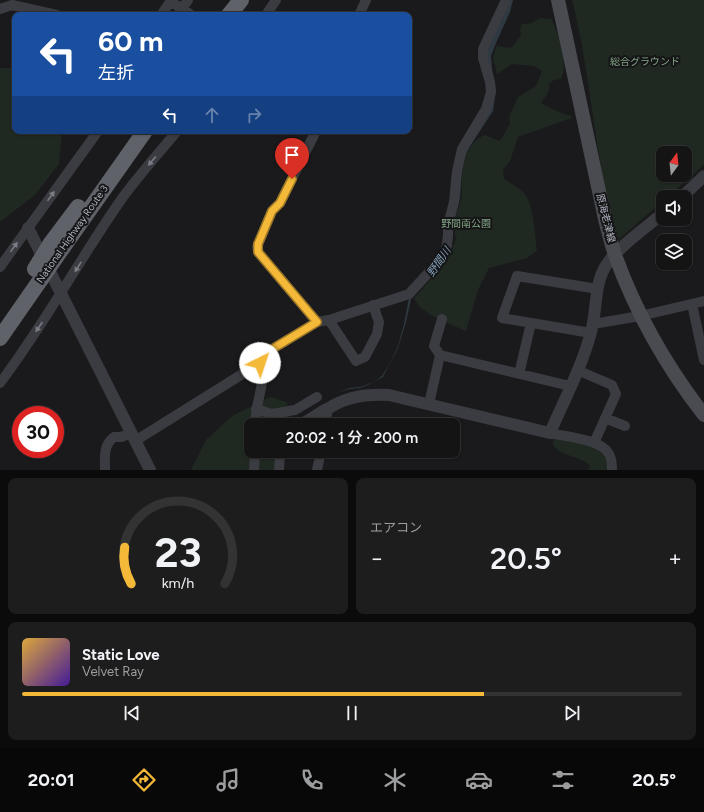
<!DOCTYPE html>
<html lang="ja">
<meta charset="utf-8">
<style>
body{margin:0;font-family:Figtree,"Noto Sans JP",sans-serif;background:#1d1d1e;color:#f1f3f6;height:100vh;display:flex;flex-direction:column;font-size:15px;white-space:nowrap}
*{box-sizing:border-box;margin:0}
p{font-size:13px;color:#9d9ea0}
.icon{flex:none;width:22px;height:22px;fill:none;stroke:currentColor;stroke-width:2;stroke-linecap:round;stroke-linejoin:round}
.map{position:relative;height:470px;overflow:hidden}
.drawer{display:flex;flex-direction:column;gap:8px;padding:8px;background:#0b0b0c;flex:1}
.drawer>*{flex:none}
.banner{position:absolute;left:12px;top:12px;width:400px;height:122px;border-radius:8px;box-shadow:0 1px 3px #0004,0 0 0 1px #333334;background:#1a4fa0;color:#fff;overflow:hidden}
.needle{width:26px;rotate:15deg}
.buttons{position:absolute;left:656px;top:146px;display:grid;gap:8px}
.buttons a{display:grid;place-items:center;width:36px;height:36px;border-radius:8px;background:#141415;box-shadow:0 1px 3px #0004,0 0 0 1px #333334;font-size:20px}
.speed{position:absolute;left:12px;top:406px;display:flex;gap:8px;font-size:20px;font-weight:700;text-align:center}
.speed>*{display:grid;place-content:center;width:52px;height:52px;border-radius:50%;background:#141415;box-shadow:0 1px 3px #0004,0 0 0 1px #333334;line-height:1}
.speed .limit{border:6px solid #d22;background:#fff;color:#111}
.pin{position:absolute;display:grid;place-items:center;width:34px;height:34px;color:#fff;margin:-41px -17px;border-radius:50% 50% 50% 0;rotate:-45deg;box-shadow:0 0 4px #0007}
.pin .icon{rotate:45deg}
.me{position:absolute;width:44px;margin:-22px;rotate:41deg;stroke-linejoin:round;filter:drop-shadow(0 0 3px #0008)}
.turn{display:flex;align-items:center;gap:14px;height:84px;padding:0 20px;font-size:18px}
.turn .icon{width:52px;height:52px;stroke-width:2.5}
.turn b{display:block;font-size:28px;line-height:34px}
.lanes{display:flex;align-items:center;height:38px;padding:0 20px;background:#0003;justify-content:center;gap:20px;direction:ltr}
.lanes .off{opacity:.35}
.big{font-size:30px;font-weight:600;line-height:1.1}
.drawer .widget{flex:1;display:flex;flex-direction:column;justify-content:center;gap:6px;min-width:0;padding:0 14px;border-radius:8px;background:#1d1d1e}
.drawer .dial{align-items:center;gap:0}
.dial svg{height:104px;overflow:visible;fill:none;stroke:#333334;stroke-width:7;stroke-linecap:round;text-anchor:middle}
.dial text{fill:#f1f3f6;stroke:none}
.song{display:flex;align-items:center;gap:12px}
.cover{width:48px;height:48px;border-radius:6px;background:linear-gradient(135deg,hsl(40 70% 55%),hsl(260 70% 35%))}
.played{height:4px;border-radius:2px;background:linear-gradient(90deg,#f4b939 70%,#333334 70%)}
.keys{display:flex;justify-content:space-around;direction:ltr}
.heat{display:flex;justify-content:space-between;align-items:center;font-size:22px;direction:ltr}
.drawer .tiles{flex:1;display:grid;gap:8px;grid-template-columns:1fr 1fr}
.widget:last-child{grid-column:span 2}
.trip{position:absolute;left:244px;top:418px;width:216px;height:40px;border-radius:8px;background:#141415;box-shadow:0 1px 3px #0004,0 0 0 1px #333334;font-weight:600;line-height:40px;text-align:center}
.tab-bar{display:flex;height:64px;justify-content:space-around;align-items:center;background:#080808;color:#9d9ea0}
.tab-bar .icon{width:28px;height:28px}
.tab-bar .selected{color:#f4b939}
.tab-bar b{font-size:18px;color:#f1f3f6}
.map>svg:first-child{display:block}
</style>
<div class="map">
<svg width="704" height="470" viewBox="0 0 704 470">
<rect width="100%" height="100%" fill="#1a1a1c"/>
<path fill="#1f2821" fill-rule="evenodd" d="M572,0H704V165L667,197H663V201L617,241C612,216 605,191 601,166C591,111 586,54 572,0ZM663,153H685V175H663Z
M539,18L552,19C558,36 569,63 561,79L554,80L549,84V91L541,103L556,111L571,116L572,118L518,137L510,161L503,170L504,179C511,183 519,188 524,193C534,204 535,236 537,251L527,258L489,268L478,290L466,331C451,324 420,314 414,298C428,283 441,268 451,251C454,246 454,241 457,237L455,236C453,222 457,212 461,199H462C461,178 461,144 485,135L500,141L510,124L509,117L518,97L536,86L542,71L534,66L512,64L497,74L493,59L496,46L511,48L521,35L520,30L522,24L532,23Z
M0,68H15V131H62L59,164L35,195L0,222Z
M270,397L287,402L289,415L287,425H251V451H282L277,470H191L206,440L232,416Z
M554,438C571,440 612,445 607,470H588L590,465C579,456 560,456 553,445Z"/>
<path fill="#2f3941" d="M508,0H513L510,12L496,43L491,56L493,78L496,90L493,111L469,148L462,164L460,198L453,221L452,246L434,273L411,299L406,322L398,348L383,377L370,384L360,388L349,389L337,393L293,421L337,393L349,388L360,387L374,382L382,376L389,365L398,346L404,324L409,298L452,237L460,161L489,111L487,52L489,45L503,18Z"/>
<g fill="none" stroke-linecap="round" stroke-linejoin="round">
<path stroke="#3b3c41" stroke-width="10" d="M0,9L12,5L57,15
M161,15L170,2L182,8L191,15
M178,15L188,0
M266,15L276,0
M359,15L366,0
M316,131L280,203L272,211L257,247L258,252L317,322
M0,267L98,131
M692,304L704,360
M329,320L356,361L365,357L377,334L379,322L373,305
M593,324L640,316L704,301
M591,333L502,318L517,276L598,289
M440,355L434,346L442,319
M577,370L612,385L616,394L594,443
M519,374L531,323
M0,383C45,324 80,258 123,197C140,174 159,153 177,131
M429,404L440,355L570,386
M256,409L272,414L295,410L317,397
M605,418L625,426
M256,425C254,409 261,396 262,380C263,372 260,365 261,358L264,354L317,322L329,320L409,294L431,270L446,249L448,236V225L454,202L457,171L462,149L486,109L491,92L490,82L483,58V49L506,0
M325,425L328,408
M550,433C566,437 601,439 609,454C612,459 612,465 612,470
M135,441L260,363
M105,470C105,457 103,445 114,437H121L131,433
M254,470L255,451
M279,470L280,451
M317,470L321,451"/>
<path stroke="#3b3c41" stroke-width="12" d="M682,197L704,176
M28,228L150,470
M299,425C310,421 318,413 329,408C348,396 367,394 389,395L550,433C564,400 582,367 591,332C597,311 594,286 605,267C615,249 647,227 663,213"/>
<path stroke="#494b51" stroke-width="14" d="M558,0L605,219C608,231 611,243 615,255C636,313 666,366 704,415"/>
<path stroke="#5f6269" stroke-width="16" d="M229,15L241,0
M51,243L78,207
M56,257L145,131
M0,338L41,279"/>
<path stroke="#5f6269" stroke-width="16" d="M35,269L51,243
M41,279L56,257"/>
</g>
<defs><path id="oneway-solid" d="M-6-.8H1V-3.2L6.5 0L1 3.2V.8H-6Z"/></defs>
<g fill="#797c85">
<use href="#oneway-solid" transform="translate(152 161) rotate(130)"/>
<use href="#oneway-solid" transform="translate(51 196) rotate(-54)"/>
<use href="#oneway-solid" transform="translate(14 247) rotate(-54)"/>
<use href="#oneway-solid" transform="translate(78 267) rotate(122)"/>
<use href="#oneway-solid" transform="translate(39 327) rotate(124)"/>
</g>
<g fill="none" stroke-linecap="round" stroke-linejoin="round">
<g stroke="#9f7825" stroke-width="10">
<path id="route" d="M260,363L261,358L264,354L317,322L258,252V244L272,211L280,203L292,179"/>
</g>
<use href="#route" stroke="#f4b939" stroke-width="7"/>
</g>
<g text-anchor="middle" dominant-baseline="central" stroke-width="4" stroke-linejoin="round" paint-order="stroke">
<g font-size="10" fill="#83a786" stroke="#151517">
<text x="645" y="61">総合グラウンド</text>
<text x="466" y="223">野間南公園</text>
</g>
<g font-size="10" fill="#acb1bc" stroke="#151517">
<text transform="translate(606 218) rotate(76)">原海老津線</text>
<text transform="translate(72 234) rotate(-55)">National Highway Route 3</text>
</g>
<g font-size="11" font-style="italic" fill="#839eb7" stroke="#151517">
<text transform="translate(439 262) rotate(-55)">野間川</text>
</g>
</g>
</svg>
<div class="buttons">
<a><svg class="needle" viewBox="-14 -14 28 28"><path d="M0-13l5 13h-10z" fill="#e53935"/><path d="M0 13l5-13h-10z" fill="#9d9ea0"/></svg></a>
<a><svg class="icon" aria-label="sound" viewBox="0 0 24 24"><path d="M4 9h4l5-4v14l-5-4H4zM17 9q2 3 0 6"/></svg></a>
<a><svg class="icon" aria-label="layers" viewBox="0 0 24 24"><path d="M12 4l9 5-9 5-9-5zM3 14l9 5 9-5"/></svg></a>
</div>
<div class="speed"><div class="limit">30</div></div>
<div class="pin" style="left:292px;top:179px;background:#d93025"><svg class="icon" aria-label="arrive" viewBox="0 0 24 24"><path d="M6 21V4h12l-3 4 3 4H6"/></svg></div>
<svg class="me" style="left:260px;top:363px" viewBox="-20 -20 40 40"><circle r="19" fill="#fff"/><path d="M0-13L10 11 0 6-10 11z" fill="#f4b939"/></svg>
<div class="trip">20:02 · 1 分 · 200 m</div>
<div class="banner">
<div class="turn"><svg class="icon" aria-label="left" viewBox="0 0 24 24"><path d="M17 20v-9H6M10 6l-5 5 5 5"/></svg><div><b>60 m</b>左折</div></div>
<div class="lanes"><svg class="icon" aria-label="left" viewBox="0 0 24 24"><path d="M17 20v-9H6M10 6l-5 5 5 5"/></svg><svg class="icon off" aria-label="ahead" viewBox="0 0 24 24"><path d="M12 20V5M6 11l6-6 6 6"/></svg><svg class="icon off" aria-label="right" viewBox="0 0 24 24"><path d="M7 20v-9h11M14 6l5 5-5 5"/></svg></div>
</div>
</div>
<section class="drawer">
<div class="tiles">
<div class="widget dial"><svg viewBox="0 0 100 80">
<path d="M14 69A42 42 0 1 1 86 69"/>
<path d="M14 69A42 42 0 0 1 9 41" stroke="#f4b939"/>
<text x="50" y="56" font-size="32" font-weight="700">23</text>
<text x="50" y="72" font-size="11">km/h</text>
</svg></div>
<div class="widget"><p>エアコン</p>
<div class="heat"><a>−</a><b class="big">20.5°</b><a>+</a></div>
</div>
<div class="widget">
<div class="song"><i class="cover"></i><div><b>Static Love</b><p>Velvet Ray</p></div></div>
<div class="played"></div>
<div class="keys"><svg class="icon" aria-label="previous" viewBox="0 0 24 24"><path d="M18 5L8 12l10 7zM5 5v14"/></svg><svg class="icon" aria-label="pause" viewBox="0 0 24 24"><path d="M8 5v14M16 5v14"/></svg><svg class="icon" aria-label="next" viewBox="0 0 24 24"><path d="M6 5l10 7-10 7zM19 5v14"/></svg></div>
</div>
</div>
</section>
<nav class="tab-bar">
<b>20:01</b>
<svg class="icon selected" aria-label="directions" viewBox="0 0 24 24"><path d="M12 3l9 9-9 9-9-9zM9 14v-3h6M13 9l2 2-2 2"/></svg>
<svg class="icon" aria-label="music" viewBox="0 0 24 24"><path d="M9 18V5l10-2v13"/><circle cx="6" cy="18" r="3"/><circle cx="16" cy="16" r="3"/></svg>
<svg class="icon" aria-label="phone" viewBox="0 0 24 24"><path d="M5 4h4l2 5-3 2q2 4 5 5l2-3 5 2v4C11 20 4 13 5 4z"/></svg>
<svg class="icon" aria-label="climate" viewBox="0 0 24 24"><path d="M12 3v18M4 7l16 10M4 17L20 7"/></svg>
<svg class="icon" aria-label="car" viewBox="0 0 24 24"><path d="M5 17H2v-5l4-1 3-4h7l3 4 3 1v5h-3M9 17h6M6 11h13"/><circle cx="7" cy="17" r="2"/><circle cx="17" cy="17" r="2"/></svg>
<svg class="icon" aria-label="filters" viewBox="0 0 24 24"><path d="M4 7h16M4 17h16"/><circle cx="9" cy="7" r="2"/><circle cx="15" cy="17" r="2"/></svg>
<b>20.5°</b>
</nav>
